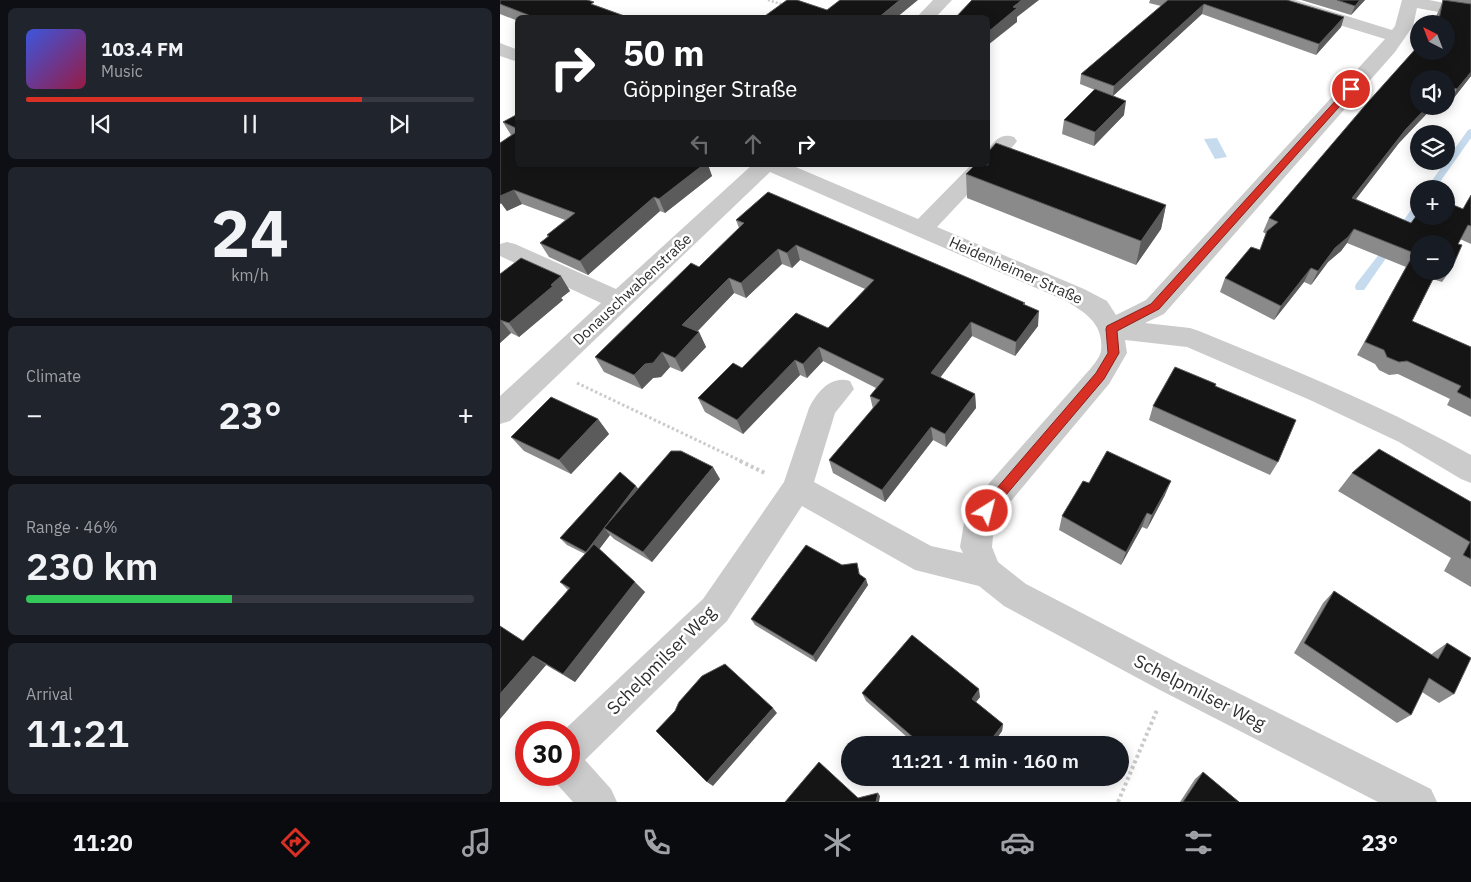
<!DOCTYPE html>
<meta charset="utf-8">
<style>
body{margin:0;font-family:"IBM Plex Sans",sans-serif;background:#20242c;color:#f1f3f6;height:100vh;display:flex;flex-direction:column;font-size:19px;white-space:nowrap}
*{box-sizing:border-box;margin:0}
p{font-size:16px;color:#9ea1a6}
.icon{flex:none;width:28px;height:28px;fill:none;stroke:currentColor;stroke-width:2;stroke-linecap:round;stroke-linejoin:round}
.map{position:relative;flex:1;overflow:hidden}
.panel{display:flex;flex-direction:column;gap:8px;padding:8px;background:#0d0f14;width:500px}
.panel>*{flex:none}
.guide{position:absolute;left:15px;top:15px;width:475px;height:152px;border-radius:8px;box-shadow:0 2px 12px #0003;background:#202124;color:#fff;overflow:hidden}
.needle{width:32px;rotate:318deg}
.fabs{position:absolute;left:910px;top:15px;display:grid;gap:10px}
.fabs a{display:grid;place-items:center;width:45px;height:45px;border-radius:50%;background:#171b24;box-shadow:0 2px 12px #0003;font-size:25px}
.speed{position:absolute;left:15px;top:721px;display:flex;gap:10px;font-size:25px;font-weight:700;text-align:center}
.speed>*{display:grid;place-content:center;width:65px;height:65px;border-radius:50%;background:#171b24;box-shadow:0 2px 12px #0003;line-height:1}
.speed .limit{border:8px solid #d22;background:#fff;color:#111}
.pin{position:absolute;display:grid;place-items:center;width:42px;height:42px;color:#fff;margin:-21px;border:2px solid #fff;border-radius:50%;box-shadow:0 1px 5px #0007}
.me{position:absolute;width:55px;margin:-28px;rotate:36deg;stroke-linejoin:round;filter:drop-shadow(0 0 4px #0008)}
.turn{display:flex;align-items:center;gap:18px;height:105px;padding:0 25px;font-size:22px}
.turn .icon{width:65px;height:65px;stroke-width:2.5}
.turn b{display:block;font-size:35px;line-height:42px}
.lanes{display:flex;align-items:center;height:48px;padding:0 25px;background:#0003;justify-content:center;gap:25px;direction:ltr}
.lanes .off{opacity:.35}
.big{font-size:38px;font-weight:600;line-height:1.1}
.panel .card{flex:1;display:flex;flex-direction:column;justify-content:center;gap:8px;min-width:0;padding:0 18px;border-radius:8px;background:#20242c}
.panel .dial{align-items:center;gap:0}
.dial b{font-size:65px;line-height:1}
.song{display:flex;align-items:center;gap:15px}
.cover{width:60px;height:60px;border-radius:8px;background:linear-gradient(135deg,hsl(230 70% 55%),hsl(340 70% 35%))}
.played{height:5px;border-radius:2px;background:linear-gradient(90deg,#d93025 75%,#363941 75%)}
.keys{display:flex;justify-content:space-around;direction:ltr}
.heat{display:flex;justify-content:space-between;align-items:center;font-size:28px;direction:ltr}
.charge{height:8px;border-radius:4px;background:linear-gradient(90deg,#34c759 46%,#363941 0)}
.trip{position:absolute;left:341px;top:736px;width:288px;height:50px;border-radius:25px;background:#171b24;box-shadow:0 2px 12px #0003;font-weight:600;line-height:50px;text-align:center}
.menu{display:flex;height:80px;justify-content:space-around;align-items:center;background:#090b0e;color:#9ea1a6}
.menu .icon{width:35px;height:35px}
.menu .on{color:#d93025}
.menu b{font-size:22px;color:#f1f3f6}
main{display:flex;flex:1;min-height:0}
.map>svg:first-child{display:block}
</style>
<main>
<section class="panel">
<div class="card">
<div class="song"><i class="cover"></i><div><b>103.4 FM</b><p>Music</p></div></div>
<div class="played"></div>
<div class="keys"><svg class="icon" aria-label="previous" viewBox="0 0 24 24"><path d="M18 5L8 12l10 7zM5 5v14"/></svg><svg class="icon" aria-label="pause" viewBox="0 0 24 24"><path d="M8 5v14M16 5v14"/></svg><svg class="icon" aria-label="next" viewBox="0 0 24 24"><path d="M6 5l10 7-10 7zM19 5v14"/></svg></div>
</div>
<div class="card dial"><b>24</b><p>km/h</p></div>
<div class="card"><p>Climate</p>
<div class="heat"><a>−</a><b class="big">23°</b><a>+</a></div>
</div>
<div class="card"><p>Range · 46%</p><b class="big">230 km</b><div class="charge"></div></div>
<div class="card"><p>Arrival</p><b class="big">11:21</b></div>
</section>
<div class="map">
<svg width="971" height="802" viewBox="0 0 971 802">
<rect width="100%" height="100%" fill="#fff"/>
<path fill="#c6dbee" d="M717,138L727,157L715,159L704,139Z"/>
<g fill="none" stroke-linecap="round" stroke-linejoin="round">
<path fill="#c6dbee" fill-rule="evenodd" d="M971,129V138L935,189H926L968,130Z
M919,202V212L902,235H896V231L916,203Z
M890,243L893,244L895,246L893,248L864,290H856L855,287L856,284L887,244Z"/>
<path stroke="#cbcbcb" stroke-width="2.5" stroke-dasharray="2 2" stroke-linecap="butt" d="M268,0L284,5"/>
<path stroke="#cbcbcb" stroke-width="3" stroke-dasharray="2.5 2.5" stroke-linecap="butt" d="M77,383L243,462"/>
<path stroke="#cbcbcb" stroke-width="4" stroke-dasharray="3 3" stroke-linecap="butt" d="M240,461L267,474
M618,802L657,710"/>
<path fill="#cbcbcb" fill-rule="evenodd" d="M433,0H452L435,18H416Z
M768,0H795L892,30L895,26L902,0H929L971,8V18L917,8L913,26L895,52L664,314L645,323L690,328L699,331C792,369 884,406 971,455V483L961,479L899,442L810,400L687,347L625,340L627,353L609,384L506,507L494,526L492,547L498,562L526,584L682,665L931,789L937,802H878L658,689L504,606L479,586L415,570L302,506L227,621L85,760L111,789L117,802H73L56,783L53,775H69V732H62L203,599L284,482L309,408C317,392 331,375 350,381L354,389L335,413L314,482L431,546L463,553L460,547L464,523L484,489L591,368C594,364 600,357 601,351C604,324 586,313 566,301L270,172L10,421L0,424V396L101,303L0,256V244L7,242L15,244L116,289L252,165H291L418,219L471,165H488V149C496,140 501,133 514,137L517,141L514,145L437,227L584,289L607,301L616,315L646,300L885,39L771,4Z
M0,43L18,50V62L0,56Z"/>
</g>
<path fill="#8a8a8a" fill-rule="evenodd" d="M0,0L95,5L130,18H18V21L0,14Z
M650,0H787L844,17L841,27L816,55L702,14L613,96L624,115L594,146L562,134L564,120L595,90L580,84L581,74L661,6L649,3Z
M801,0H865L851,15Z
M942,0H971V76L949,104L946,102V79L919,106H934L899,143L856,199L911,223L963,209L971,195V244L960,239L958,244L952,268L942,282L933,279L912,321L971,347V417L947,405L950,399L898,374L889,375L879,370L875,364L857,355L906,267L847,243L841,251L828,262L811,285L804,282L774,320L720,292L725,278L760,250L766,234L763,232L769,218L946,51V24H934L937,14L943,1ZM946,244V271H919Z
M18,114V165H208L212,176L165,213L160,211L88,275L49,257L40,243L48,236L47,235L65,220L22,204L7,211L1,203L0,204V143L11,135L3,122Z
M466,174L666,205L661,229L636,265L467,198Z
M236,220L525,305L538,326L515,356L472,336L440,377L475,394L476,408L446,447L433,440L385,502L333,473L329,460L373,409L370,396L376,388L323,361L307,378L300,375L243,434L205,412L198,398L242,368L328,328L365,289L300,260L292,268L282,264L246,298L234,293L197,332H199L206,347L182,372L170,367L161,377L153,378L142,389L104,372L95,357L199,267L239,228Z
M0,274L70,291L61,298L63,300L19,337L11,333L0,343Z
M715,386L778,462L770,475L649,420L653,406Z
M98,419L109,434L71,474L24,451L11,437Z
M852,473L971,502V587L944,571L951,558L838,491Z
M220,479L152,562L114,539L110,535L99,549L145,592L75,682L46,665L0,719L23,641L68,590L60,582L85,554L67,545L60,538L138,489Z
M589,483L665,495L647,529L642,527L621,565L559,530L562,516Z
M357,563L360,575L368,585L316,662L255,625L251,619L342,565Z
M834,591L931,655L933,653L947,643L954,694L939,703L922,692L911,715L897,723L794,653L823,603Z
M362,693L480,697L476,702L503,724L502,731L492,745H416L366,701Z
M703,772L739,802H680L695,779Z
M453,778H468L462,786Z"/>
<path fill="#5b5b5b" d="M400,0H418L396,18H378Z
M522,0H539L517,17V22L488,45V32L513,7Z
M860,0H865L851,15L855,6Z
M704,4L702,14L613,96L614,86Z
M844,17L841,27L816,55L819,44Z
M971,72V76L949,104L957,89Z
M626,101L624,115L594,146L595,132Z
M928,106H934L899,143L846,212L852,198L906,129Z
M203,165H208L212,176L165,213L159,199Z
M14,190L22,204L7,211L1,203L0,204V196Z
M154,197L160,211L88,275L80,261Z
M666,205L661,229L636,265L641,241Z
M854,229L847,243L841,251L828,262L811,285L818,271L835,248Z
M296,245L300,260L292,268L287,253Z
M278,249L282,264L246,298L241,283Z
M811,268L804,282L774,320L781,306Z
M61,276L70,291L61,298L63,300L19,337L9,323Z
M229,278L234,293L189,340L182,325Z
M539,311L538,326L515,356L516,342Z
M0,319L11,333L0,343Z
M471,322L472,336L433,387L431,373Z
M199,332L206,347L182,372L175,358Z
M319,347L323,361L307,378L303,364Z
M162,352L170,367L161,377L153,378L142,389L134,375L145,364Z
M295,360L300,375L243,434L237,420Z
M475,394L476,408L446,447L445,434Z
M98,419L109,434L71,474L59,460Z
M431,427L433,440L385,502L382,490Z
M213,467L220,479L152,562L143,552Z
M671,481L665,495L647,529L652,515Z
M136,486L142,493L104,528Z
M647,513L642,527L621,565L626,552Z
M104,528L110,535L92,559L86,552Z
M366,579L368,585L316,662L313,656Z
M135,582L145,592L75,682L63,674Z
M33,656L46,665L0,719V694Z
M479,689L480,697L472,707V699Z
M273,708L277,713L213,786L207,782Z
M503,724L502,731L492,745H487Z
M463,778H468L462,786L461,780Z
M378,793L380,796L379,802H376Z"/>
<path fill="#151515" stroke="#5b5b5b" d="M0,0H87L94,2L91,4L130,18H36L0,4Z
M287,0H297L327,10L340,0H400L378,18H262Z
M472,0H522L513,7L517,8L488,32V18H455Z
M668,0H787L844,17L819,44L704,4L614,86L581,74Z
M837,0H860L855,6Z
M943,0L971,4V72L957,89L948,86L946,88V79H919V106H928L906,129L852,198L911,223L919,212V216H946V202L963,209L971,195V226L968,225L958,244L962,245L952,268L946,266V244H919V271H937L912,321L971,347V399L957,392L961,386L907,361L899,362L887,357L884,350L865,342L914,253L854,229L848,237L835,248L818,271L811,268L781,306L725,278L751,247L760,250L767,231L778,222L769,218L868,102L919,45V51H946V24H938Z
M595,89L626,101L595,132L564,120Z
M18,114V129L3,122Z
M18,131V165H203L159,199L154,197L80,261L40,243L49,236L47,235L75,213L14,190L0,196V143Z
M496,143L666,205L641,241L466,174L475,165H488V152Z
M268,192L471,279L525,303L523,304L539,311L516,342L471,322L431,373L475,394L445,434L431,427L382,490L329,460L380,400L370,396L384,379L319,347L303,364L295,360L237,420L198,398L233,363L242,368L296,313L328,328L374,280L296,245L287,253L278,249L241,283L229,278L182,325L199,332L175,358L162,352L153,363L145,364L134,375L95,357L191,263L199,267L244,223L236,220Z
M21,258L61,276L51,285L53,286L9,323L0,320V274Z
M675,367L716,384L715,386L796,420L778,462L653,406Z
M51,397L98,419L59,460L11,437Z
M879,449L971,502V559L963,555L970,542L852,473Z
M171,451H181L213,467L143,552L104,528Z
M607,451L671,481L652,515L647,513L626,552L562,516L583,481L589,483Z
M120,472L136,486L86,552L60,538Z
M94,544L135,582L63,674L33,656L0,694V626L23,641L70,588L60,582Z
M306,545L342,565L357,563L359,574L366,579L313,656L251,619Z
M834,591L938,659L947,643L971,658L954,694L929,678L911,715L804,643Z
M412,635L479,689L472,699L503,724L487,745H422L362,693Z
M225,664L273,708L207,782L156,731L175,711L179,702L202,676Z
M319,762L358,798L378,793L376,802H285Z
M703,772L739,802H683Z"/>
<path fill="#d93025" stroke="#8d1f18" d="M848,87L855,89L659,309L617,331L619,353L604,379L500,502L492,515L487,516L483,515L481,511L491,495L596,373L608,353L606,329L607,326L651,304Z"/>
<g text-anchor="middle" dominant-baseline="central" stroke-width="5" stroke-linejoin="round" paint-order="stroke">
<g font-size="15" fill="#2e2e2e" stroke="#fff">
<text transform="translate(516 270) rotate(24)">Heidenheimer Straße</text>
<text transform="translate(132 289) rotate(-43)">Donauschwabenstraße</text>
</g>
<g font-size="18" fill="#2e2e2e" stroke="#fff">
<text transform="translate(161 660) rotate(-45)">Schelpmilser Weg</text>
<text transform="translate(700 692) rotate(27)">Schelpmilser Weg</text>
</g>
</g>
</svg>
<div class="fabs">
<a><svg class="needle" viewBox="-14 -14 28 28"><path d="M0-13l5 13h-10z" fill="#e53935"/><path d="M0 13l5-13h-10z" fill="#9ea1a6"/></svg></a>
<a><svg class="icon" aria-label="sound" viewBox="0 0 24 24"><path d="M4 9h4l5-4v14l-5-4H4zM17 9q2 3 0 6"/></svg></a>
<a><svg class="icon" aria-label="layers" viewBox="0 0 24 24"><path d="M12 4l9 5-9 5-9-5zM3 14l9 5 9-5"/></svg></a>
<a>+</a>
<a>−</a>
</div>
<div class="speed"><div class="limit">30</div></div>
<div class="pin" style="left:851px;top:89px;background:#d93025"><svg class="icon" aria-label="arrive" viewBox="0 0 24 24"><path d="M6 21V4h12l-3 4 3 4H6"/></svg></div>
<svg class="me" style="left:487px;top:511px" viewBox="-20 -20 40 40"><circle r="17" fill="#d93025" stroke="#fff" stroke-width="3"/><path d="M0-11L8 9 0 5-8 9z" fill="#fff"/></svg>
<div class="trip">11:21 · 1 min · 160 m</div>
<div class="guide">
<div class="turn"><svg class="icon" aria-label="right" viewBox="0 0 24 24"><path d="M7 20v-9h11M14 6l5 5-5 5"/></svg><div><b>50 m</b>Göppinger Straße</div></div>
<div class="lanes"><svg class="icon off" aria-label="left" viewBox="0 0 24 24"><path d="M17 20v-9H6M10 6l-5 5 5 5"/></svg><svg class="icon off" aria-label="ahead" viewBox="0 0 24 24"><path d="M12 20V5M6 11l6-6 6 6"/></svg><svg class="icon" aria-label="right" viewBox="0 0 24 24"><path d="M7 20v-9h11M14 6l5 5-5 5"/></svg></div>
</div>
</div>
</main>
<nav class="menu">
<b>11:20</b>
<svg class="icon on" aria-label="directions" viewBox="0 0 24 24"><path d="M12 3l9 9-9 9-9-9zM9 14v-3h6M13 9l2 2-2 2"/></svg>
<svg class="icon" aria-label="music" viewBox="0 0 24 24"><path d="M9 18V5l10-2v13"/><circle cx="6" cy="18" r="3"/><circle cx="16" cy="16" r="3"/></svg>
<svg class="icon" aria-label="phone" viewBox="0 0 24 24"><path d="M5 4h4l2 5-3 2q2 4 5 5l2-3 5 2v4C11 20 4 13 5 4z"/></svg>
<svg class="icon" aria-label="climate" viewBox="0 0 24 24"><path d="M12 3v18M4 7l16 10M4 17L20 7"/></svg>
<svg class="icon" aria-label="car" viewBox="0 0 24 24"><path d="M5 17H2v-5l4-1 3-4h7l3 4 3 1v5h-3M9 17h6M6 11h13"/><circle cx="7" cy="17" r="2"/><circle cx="17" cy="17" r="2"/></svg>
<svg class="icon" aria-label="filters" viewBox="0 0 24 24"><path d="M4 7h16M4 17h16"/><circle cx="9" cy="7" r="2"/><circle cx="15" cy="17" r="2"/></svg>
<b>23°</b>
</nav>
